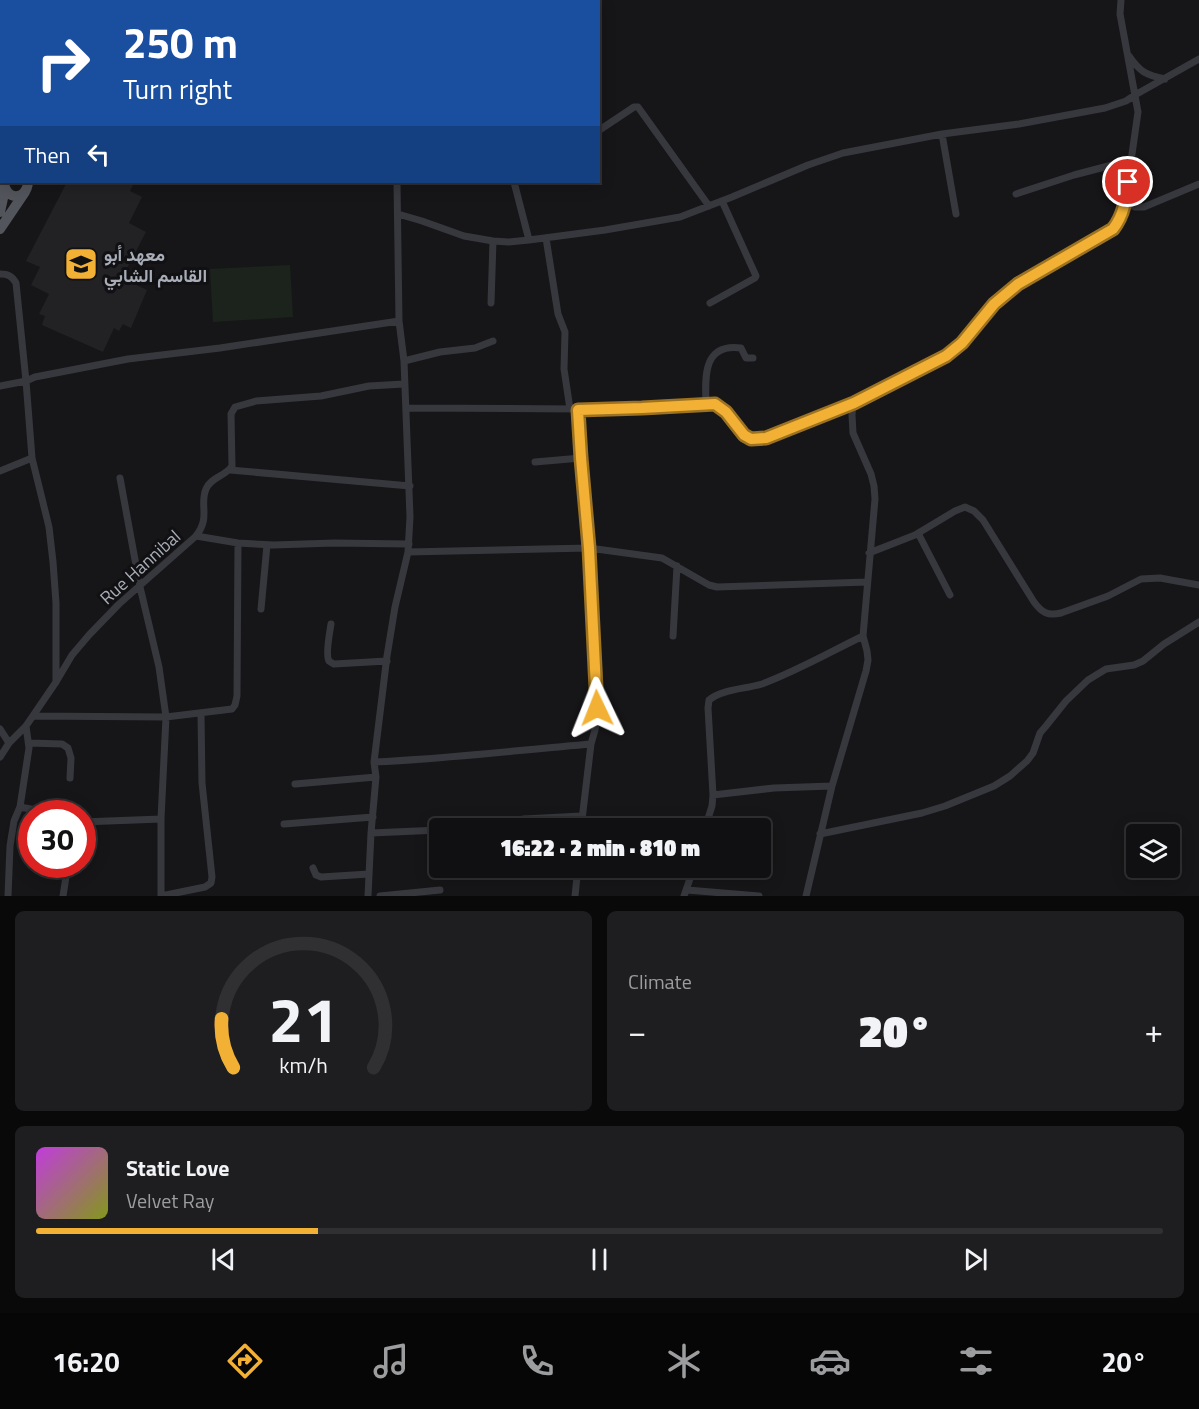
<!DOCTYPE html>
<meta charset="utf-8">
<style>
body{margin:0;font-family:"Titillium Web",Vazirmatn,sans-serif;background:#1e1e20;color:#f1f3f6;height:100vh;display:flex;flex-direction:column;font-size:22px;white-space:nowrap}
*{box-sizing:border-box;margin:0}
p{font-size:20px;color:#9c9d9f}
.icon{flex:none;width:33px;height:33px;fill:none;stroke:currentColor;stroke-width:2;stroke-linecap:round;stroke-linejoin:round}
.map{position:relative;height:896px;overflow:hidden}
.side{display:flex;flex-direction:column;gap:15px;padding:15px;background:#09090a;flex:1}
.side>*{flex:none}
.banner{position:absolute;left:0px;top:0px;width:600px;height:183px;box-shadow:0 3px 15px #0003,0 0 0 2px #303032;background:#1a4fa0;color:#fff;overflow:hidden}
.controls{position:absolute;left:1126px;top:824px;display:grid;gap:12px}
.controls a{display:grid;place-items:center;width:54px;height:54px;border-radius:6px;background:#101012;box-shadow:0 3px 15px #0003,0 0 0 2px #303032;font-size:30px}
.speed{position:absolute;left:18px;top:800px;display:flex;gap:12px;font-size:30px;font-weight:700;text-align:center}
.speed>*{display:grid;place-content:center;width:78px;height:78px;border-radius:50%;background:#101012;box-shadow:0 3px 15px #0003,0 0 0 2px #303032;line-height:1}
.speed .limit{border:9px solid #d22;background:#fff;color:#111}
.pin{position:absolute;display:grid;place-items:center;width:51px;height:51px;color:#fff;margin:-26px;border:3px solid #fff;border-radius:50%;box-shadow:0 2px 6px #0007}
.me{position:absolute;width:66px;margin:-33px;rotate:358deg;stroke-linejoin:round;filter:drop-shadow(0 0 4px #0008)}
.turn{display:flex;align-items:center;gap:21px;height:126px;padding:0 24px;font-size:27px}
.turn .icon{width:78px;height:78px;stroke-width:2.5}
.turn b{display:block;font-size:42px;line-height:51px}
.then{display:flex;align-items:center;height:57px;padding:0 24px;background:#0003;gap:12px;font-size:22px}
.big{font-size:45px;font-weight:800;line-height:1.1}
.side .card{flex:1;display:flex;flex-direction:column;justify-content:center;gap:9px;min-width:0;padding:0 21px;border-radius:9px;background:#1e1e20}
.side .dial{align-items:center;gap:0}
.dial svg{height:156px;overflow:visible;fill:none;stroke:#303032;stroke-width:7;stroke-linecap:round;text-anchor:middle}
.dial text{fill:#f1f3f6;stroke:none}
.song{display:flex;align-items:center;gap:18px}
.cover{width:72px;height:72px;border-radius:9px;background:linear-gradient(135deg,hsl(290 70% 55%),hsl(70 70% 35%))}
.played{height:6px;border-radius:3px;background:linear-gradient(90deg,#f2b134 25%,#303032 25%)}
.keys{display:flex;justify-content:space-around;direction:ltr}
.heat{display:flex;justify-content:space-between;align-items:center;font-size:33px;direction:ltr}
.side .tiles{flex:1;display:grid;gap:15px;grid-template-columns:1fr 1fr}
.card:last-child{grid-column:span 2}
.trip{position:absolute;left:429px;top:818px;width:342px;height:60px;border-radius:6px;background:#101012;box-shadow:0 3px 15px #0003,0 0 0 2px #303032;font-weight:800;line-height:60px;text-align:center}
.tabs{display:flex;height:96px;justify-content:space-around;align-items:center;background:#060607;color:#9c9d9f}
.tabs .icon{width:42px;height:42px}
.tabs .on{color:#f2b134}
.tabs b{font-size:27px;color:#f1f3f6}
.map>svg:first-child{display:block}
</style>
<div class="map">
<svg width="1199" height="896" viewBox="0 0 1199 896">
<rect width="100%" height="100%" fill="#161618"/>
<path fill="#222225" d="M67,182H131L134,183L130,191L142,197L129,223L146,232L122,278L147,290L131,328L123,324L119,331L114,328L103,352L42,325L45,316L39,314L49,294L31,285L40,267L26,261Z"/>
<path fill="#1c231d" d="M290,265L293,317L213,322L210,269Z"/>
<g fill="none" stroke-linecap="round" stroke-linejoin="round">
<path stroke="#37383d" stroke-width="7" d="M7,0V2
M390,0V2
M469,0L470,2
M589,0V2
M1129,56C1140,72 1146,75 1165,79
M598,131L634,107H638L709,206
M942,134L956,214
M514,182L529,240
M1016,194L1074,175L1131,160
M1125,203L1135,207H1144L1199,184
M398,214L422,221L464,236L493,241L509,242L529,240L605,230L680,217L732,197L808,165L843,153L942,134L1019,124L1105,108L1126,101L1135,95L1199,59
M546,238L558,314L565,332L564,369L570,409
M0,274C8,274 12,276 16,283L26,381L35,377L128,359L220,348L399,321
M491,303L493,241
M710,303L755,278L756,276L722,201
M404,361L440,352L475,348L493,341
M0,386L26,381L32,458L49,527L53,562L56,603V682
M706,403C705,377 703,343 741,348L746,358H753
M406,408L578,409L642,408L715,404C730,411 738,435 751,439C756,441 762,439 766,438L853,403L946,356L962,343L994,304L1018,284L1106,234C1118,226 1122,217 1125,203L1138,112L1120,14L1121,0
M578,409L581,458L589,548L598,699L597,717L595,730L591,744L581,828
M535,462L581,458
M230,470L410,486
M0,471L32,458
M120,478L140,587L159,667L166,717L161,819V896
M918,533L950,595
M196,536L238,543L274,545L334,543L409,544
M408,552L589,548L662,558L709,585L717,587L867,582
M869,553L915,535L955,511L965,507L974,511L983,520L1034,602C1042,613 1048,616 1061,613L1108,596L1141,579L1160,578L1199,585
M261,609L267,545
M331,624C330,631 325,655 329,661C330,662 332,663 334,664L387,661
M673,636L677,566
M33,716L166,717L232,709L235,705L237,696L238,543
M0,729L9,743
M29,743L62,744L68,748L71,758L70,778
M0,757L9,743L26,726L56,682L72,655L89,635L119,604L196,536C211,517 199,505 206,489C211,477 226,476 232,466L231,414L235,407L256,401L321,396L369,386L404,384
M374,762C447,759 519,750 591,744
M295,784L376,777
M713,795L774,788L832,786
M20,807L51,813
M82,822L161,819
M284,824L373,817
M481,828L524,819L582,816
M705,828L712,806L713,795L708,708L709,700C722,689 746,689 762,684C797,671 830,652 863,636
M371,833L440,830
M820,834L922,813L945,806L994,786L1010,776L1027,761L1033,753L1040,733L1046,726L1066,701L1088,680L1106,669L1134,665L1143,661L1164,644L1199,622
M313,868L316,875L321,877L369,874
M687,890L759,896
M8,896L10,846L14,821L20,807L29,748L26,726
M63,896L68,864
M161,896L205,887L211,883L212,877L202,783L201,714
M368,896L371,833L376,777L374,762L387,656L395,607L408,552L410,517L404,361L399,321L397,182
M380,896L440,890
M575,896L578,867
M684,896L694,867
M806,896L832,786L866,671L868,660L867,651L863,636L875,499L874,486L871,474L853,433L852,415L853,403"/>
<path stroke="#53555c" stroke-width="10" d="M181,2L182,0
M4,182C5,201 27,201 28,182
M0,212L5,189
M0,229L25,192"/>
</g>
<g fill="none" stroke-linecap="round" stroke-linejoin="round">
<g stroke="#9d7322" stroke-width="15">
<path id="route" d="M597,708L589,548L581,458L578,410L642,408L715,404L726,412L744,435L751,439L766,438L854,403L946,356L962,343L994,304L1018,284L1113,229C1124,215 1126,199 1128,182"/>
</g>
<use href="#route" stroke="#f2b134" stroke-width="10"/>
</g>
<defs>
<g id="school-square" transform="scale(1.725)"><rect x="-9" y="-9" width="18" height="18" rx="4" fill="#f2b134" stroke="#111113"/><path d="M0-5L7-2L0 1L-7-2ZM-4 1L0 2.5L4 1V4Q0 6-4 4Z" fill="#111"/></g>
</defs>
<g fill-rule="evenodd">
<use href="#school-square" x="81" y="264"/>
</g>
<g text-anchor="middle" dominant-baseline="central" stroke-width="6" stroke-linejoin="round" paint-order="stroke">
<g font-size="18" font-weight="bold" fill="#a8adb8" stroke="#111113" text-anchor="start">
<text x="104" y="254">معهد أبو<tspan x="104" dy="21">القاسم الشابي</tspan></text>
</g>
<g font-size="18" fill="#a8adb8" stroke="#111113">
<text transform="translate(140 567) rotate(-42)">Rue Hannibal</text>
</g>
</g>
</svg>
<div class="controls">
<a><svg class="icon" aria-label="layers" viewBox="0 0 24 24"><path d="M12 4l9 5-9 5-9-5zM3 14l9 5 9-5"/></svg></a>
</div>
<div class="speed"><div class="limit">30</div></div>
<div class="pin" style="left:1128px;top:182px;background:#d93025"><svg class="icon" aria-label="arrive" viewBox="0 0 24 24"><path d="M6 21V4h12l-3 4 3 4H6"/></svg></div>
<svg class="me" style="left:597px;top:708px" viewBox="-20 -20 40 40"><path d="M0-17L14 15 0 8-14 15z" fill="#f2b134" stroke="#fff" stroke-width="4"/></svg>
<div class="trip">16:22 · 2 min · 810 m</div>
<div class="banner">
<div class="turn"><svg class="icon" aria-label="right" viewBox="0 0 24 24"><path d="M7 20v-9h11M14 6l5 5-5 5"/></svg><div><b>250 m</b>Turn right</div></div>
<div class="then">Then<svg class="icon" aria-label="left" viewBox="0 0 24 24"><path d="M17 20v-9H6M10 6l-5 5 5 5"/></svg></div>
</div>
</div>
<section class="side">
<div class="tiles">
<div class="card dial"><svg viewBox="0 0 100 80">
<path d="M14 69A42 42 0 1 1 86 69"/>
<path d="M14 69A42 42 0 0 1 8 44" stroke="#f2b134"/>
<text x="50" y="56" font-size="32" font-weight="700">21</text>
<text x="50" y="72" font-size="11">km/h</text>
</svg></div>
<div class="card"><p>Climate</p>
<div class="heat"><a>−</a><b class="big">20°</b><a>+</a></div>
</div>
<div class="card">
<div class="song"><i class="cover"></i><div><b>Static Love</b><p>Velvet Ray</p></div></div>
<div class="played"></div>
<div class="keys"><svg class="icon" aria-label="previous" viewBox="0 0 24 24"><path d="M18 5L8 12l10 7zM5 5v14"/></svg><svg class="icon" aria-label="pause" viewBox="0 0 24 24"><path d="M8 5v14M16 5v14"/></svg><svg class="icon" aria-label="next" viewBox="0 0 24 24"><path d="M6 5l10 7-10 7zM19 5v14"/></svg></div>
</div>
</div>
</section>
<nav class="tabs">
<b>16:20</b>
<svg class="icon on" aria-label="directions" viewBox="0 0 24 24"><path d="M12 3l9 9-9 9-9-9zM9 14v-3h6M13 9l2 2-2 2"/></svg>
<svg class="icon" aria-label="music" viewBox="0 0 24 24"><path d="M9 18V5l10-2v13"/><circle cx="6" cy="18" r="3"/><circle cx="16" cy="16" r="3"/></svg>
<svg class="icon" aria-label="phone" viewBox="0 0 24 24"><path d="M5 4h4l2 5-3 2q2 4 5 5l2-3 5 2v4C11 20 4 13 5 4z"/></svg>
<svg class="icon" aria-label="climate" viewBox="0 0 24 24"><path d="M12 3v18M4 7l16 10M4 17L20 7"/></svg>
<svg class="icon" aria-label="car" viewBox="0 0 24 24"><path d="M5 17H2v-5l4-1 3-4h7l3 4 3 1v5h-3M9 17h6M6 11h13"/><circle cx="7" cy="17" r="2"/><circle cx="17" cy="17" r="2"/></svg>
<svg class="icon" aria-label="filters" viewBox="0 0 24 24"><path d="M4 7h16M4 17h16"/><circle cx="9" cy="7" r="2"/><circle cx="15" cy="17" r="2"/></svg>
<b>20°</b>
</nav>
